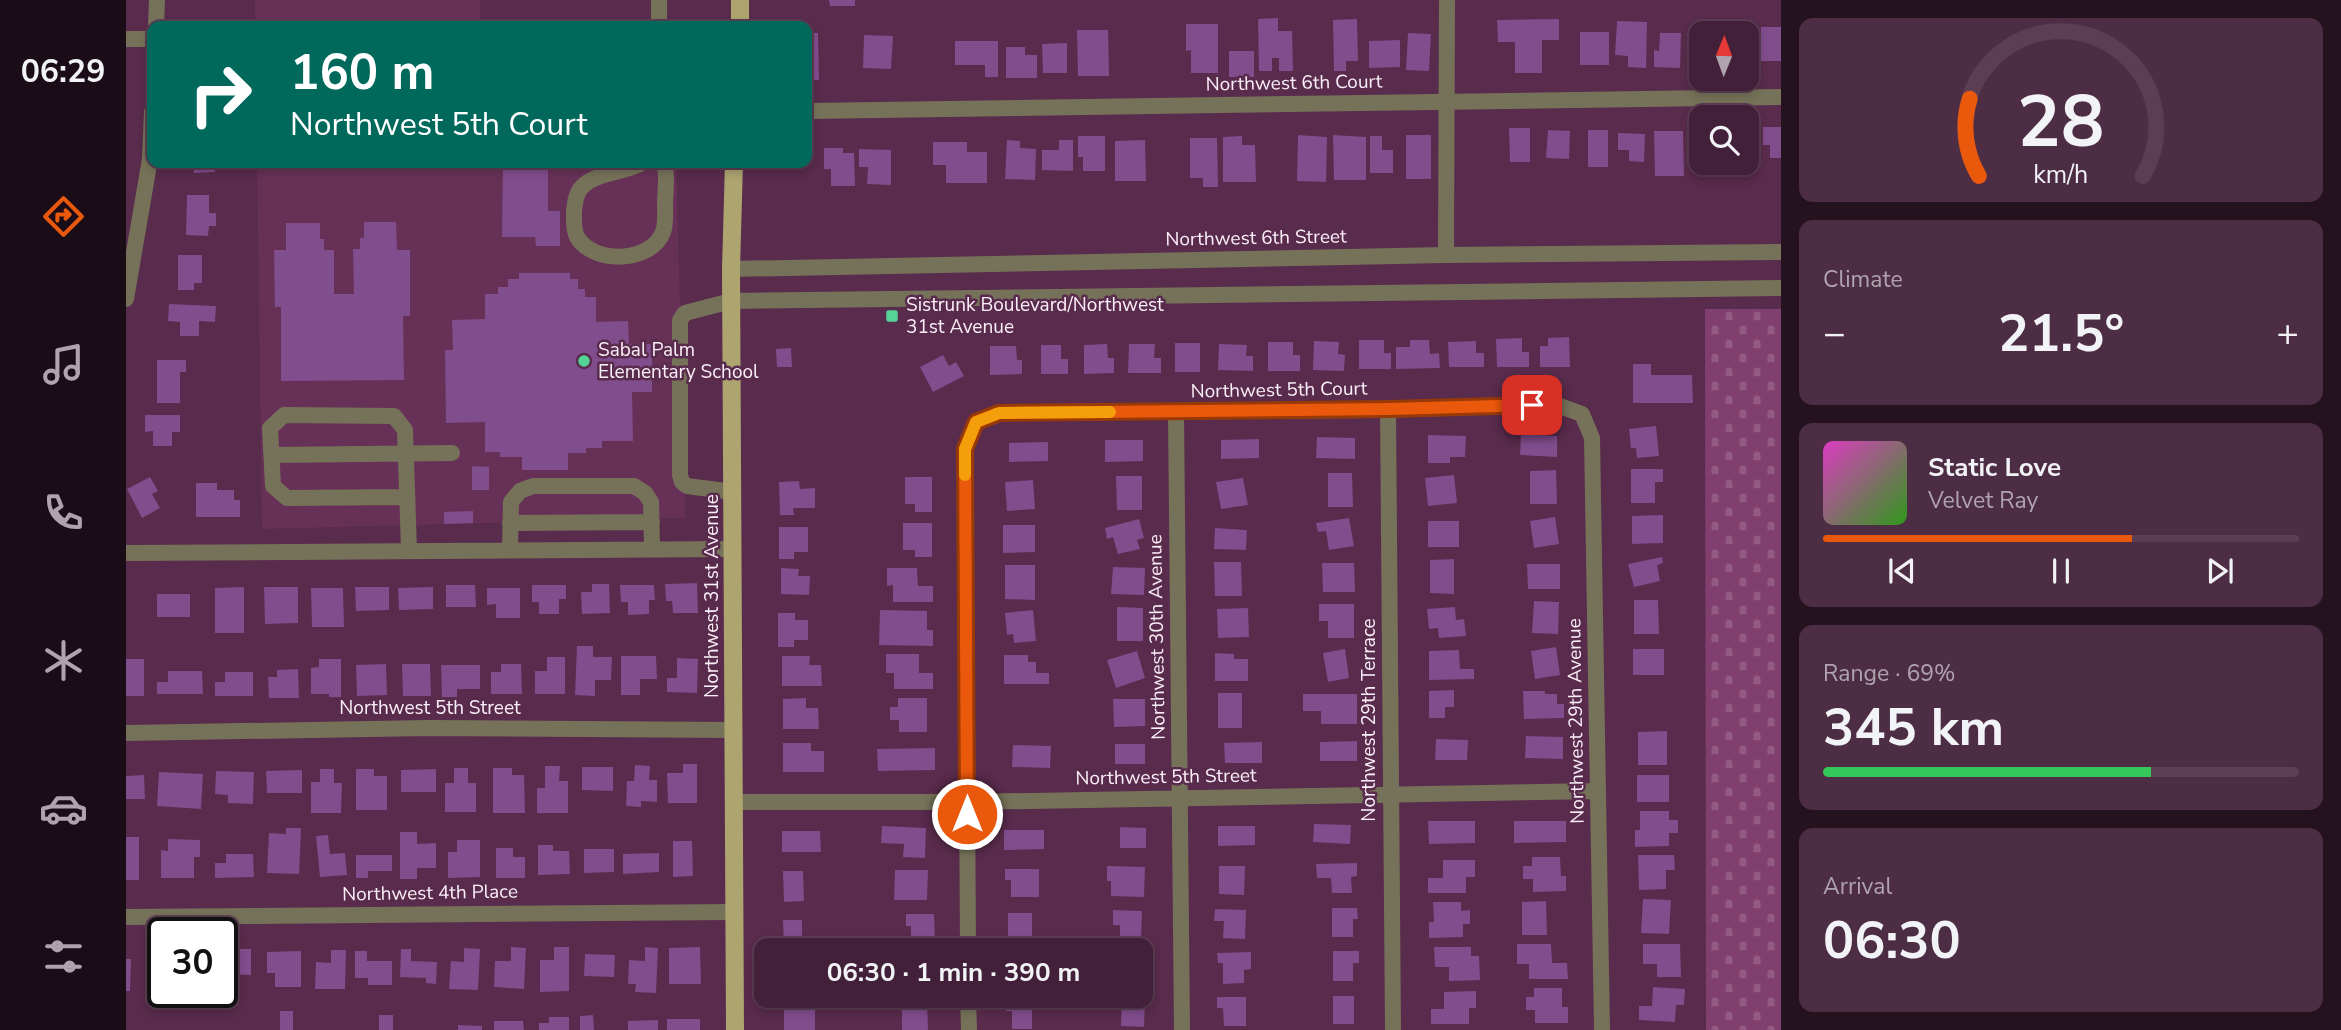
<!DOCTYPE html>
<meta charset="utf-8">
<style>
body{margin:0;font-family:"Nunito Sans",sans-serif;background:#4d2d44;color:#f1f3f6;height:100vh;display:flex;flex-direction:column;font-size:26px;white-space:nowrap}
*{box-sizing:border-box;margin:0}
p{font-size:23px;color:#afa3ae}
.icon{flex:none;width:38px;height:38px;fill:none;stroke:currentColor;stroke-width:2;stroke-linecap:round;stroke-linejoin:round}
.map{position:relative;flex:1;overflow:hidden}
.side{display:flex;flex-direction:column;gap:18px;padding:18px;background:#25121f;width:560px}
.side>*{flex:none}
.hud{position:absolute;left:21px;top:21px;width:665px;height:147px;border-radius:14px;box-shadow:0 4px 10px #0003,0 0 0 2px #5b3e53;background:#00695c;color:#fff;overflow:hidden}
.needle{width:46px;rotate:1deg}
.fabs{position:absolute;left:1563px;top:21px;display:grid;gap:14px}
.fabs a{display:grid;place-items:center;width:70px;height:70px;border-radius:14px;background:#432039;box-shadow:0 4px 10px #0003,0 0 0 2px #5b3e53;font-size:35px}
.speed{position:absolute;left:21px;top:917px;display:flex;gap:14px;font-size:35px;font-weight:700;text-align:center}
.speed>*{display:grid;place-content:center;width:91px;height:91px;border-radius:50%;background:#432039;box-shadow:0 4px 10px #0003,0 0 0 2px #5b3e53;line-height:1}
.speed .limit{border:4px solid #111;border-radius:10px;background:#fff;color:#111}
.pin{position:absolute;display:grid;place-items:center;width:60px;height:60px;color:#fff;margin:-30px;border-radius:14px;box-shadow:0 4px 10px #0006}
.me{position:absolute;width:77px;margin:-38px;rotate:0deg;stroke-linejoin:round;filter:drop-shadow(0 0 5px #0008)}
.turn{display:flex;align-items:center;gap:24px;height:147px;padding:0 28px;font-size:32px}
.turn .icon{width:91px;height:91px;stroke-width:2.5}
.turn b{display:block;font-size:49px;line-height:60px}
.big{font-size:52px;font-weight:700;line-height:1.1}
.side .tile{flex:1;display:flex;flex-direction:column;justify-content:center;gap:10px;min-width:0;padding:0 24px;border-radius:14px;background:#4d2d44}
.side .dial{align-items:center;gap:0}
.dial svg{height:182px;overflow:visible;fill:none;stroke:#5b3e53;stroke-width:7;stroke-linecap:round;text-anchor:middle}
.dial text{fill:#f1f3f6;stroke:none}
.song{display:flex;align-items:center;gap:21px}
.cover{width:84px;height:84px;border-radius:10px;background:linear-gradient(135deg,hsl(310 70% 55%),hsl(110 70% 35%))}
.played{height:7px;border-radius:4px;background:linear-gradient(90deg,#ea580c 65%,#5b3e53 65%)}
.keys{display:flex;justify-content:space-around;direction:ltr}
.heat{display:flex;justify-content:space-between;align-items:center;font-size:38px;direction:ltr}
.charge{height:10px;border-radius:5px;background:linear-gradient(90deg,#34c759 69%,#5b3e53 0)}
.trip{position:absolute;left:628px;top:938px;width:399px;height:70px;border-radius:14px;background:#432039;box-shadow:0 4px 10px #0003,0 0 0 2px #5b3e53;font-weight:700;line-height:70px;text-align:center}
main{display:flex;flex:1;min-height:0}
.dock{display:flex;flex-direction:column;width:126px;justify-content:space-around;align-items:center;background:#1b0d17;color:#afa3ae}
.dock .icon{width:49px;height:49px}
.dock .selected{color:#ea580c}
.dock b{font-size:32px;color:#f1f3f6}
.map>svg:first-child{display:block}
</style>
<main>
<nav class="dock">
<b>06:29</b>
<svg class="icon selected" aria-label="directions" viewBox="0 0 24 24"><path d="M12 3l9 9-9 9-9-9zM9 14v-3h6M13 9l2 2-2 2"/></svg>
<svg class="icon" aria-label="music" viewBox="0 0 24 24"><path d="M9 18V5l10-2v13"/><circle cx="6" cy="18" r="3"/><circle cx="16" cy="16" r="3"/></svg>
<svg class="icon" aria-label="phone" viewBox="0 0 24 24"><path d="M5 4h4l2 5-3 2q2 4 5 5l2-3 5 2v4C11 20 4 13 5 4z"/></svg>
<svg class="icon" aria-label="climate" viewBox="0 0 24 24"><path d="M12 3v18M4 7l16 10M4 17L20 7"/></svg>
<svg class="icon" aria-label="car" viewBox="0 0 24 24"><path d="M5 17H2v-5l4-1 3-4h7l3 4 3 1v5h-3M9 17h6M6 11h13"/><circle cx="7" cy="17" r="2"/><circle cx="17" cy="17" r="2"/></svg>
<svg class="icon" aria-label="filters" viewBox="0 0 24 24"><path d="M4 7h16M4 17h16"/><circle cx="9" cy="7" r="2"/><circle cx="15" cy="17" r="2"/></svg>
</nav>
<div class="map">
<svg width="1655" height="1030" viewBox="0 0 1655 1030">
<defs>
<pattern id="cemetery-stones" width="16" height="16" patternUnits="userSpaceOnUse" patternTransform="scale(1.75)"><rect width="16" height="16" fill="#803f6e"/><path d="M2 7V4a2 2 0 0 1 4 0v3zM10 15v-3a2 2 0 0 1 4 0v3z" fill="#935b83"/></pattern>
</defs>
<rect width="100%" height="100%" fill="#592b4c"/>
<path fill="#673157" d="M129,0H354V26H129Z
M131,163H550L560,518L136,529Z"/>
<path fill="url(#cemetery-stones)" d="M1579,309H1655V1030H1580Z"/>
<path fill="#804d8d" d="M703,0H729V6H704Z
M1152,18V31H1166L1167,71H1153V58H1146V71H1133L1132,19Z
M1231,19L1232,61H1220V71H1208L1207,20Z
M1433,19V40H1416V73H1389V42H1372L1371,20Z
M1602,20H1626V66H1620V33H1602Z
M1491,21L1521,22L1520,68L1502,67V56L1489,55Z
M1060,24H1092V73H1065V50L1060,51Z
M1635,27H1655V61H1635Z
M951,30H982L983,76H952Z
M1454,32H1483V65H1454Z
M681,33H692L693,80H681Z
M1282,33L1305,34L1303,71L1280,70Z
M1534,33H1555L1554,68L1528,67V50L1533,51Z
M738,35L767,36L765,69L737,68Z
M1571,37H1575V64H1570Z
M1274,40V67L1243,68V41Z
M829,41H872V77H859V65H829Z
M941,43V73H917L916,44Z
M880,47H899V55H911V78H880Z
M1103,51H1128V77H1103Z
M1637,127H1655V158H1644V145H1637Z
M1383,128H1404V162H1384Z
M1422,130L1444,131L1443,159L1420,158Z
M1462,130H1482V167H1462Z
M1569,130H1575V160H1569Z
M1528,131H1557L1558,176H1529Z
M1492,133L1519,134L1518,162L1503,161V150H1492Z
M1172,135L1201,137L1200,182L1171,181Z
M1207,135L1240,137V180H1208Z
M1280,135H1305V179H1280Z
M952,136H979V171H957V157H952Z
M1116,136V145H1129L1130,182H1097V137Z
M1244,136H1256V150H1267V173H1244Z
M1064,138H1091L1092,187H1077V178H1064Z
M881,140L894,141V148L910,149L909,180L879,179Z
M933,140H947V171L916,170V150H933Z
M1019,140L1020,181H989V141Z
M807,142H841V152H861V183H820V165H807Z
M698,148H717V153H728L729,186H705V169H698Z
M733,149L765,150V185L741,184L742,167H733Z
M68,163H89V172L68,173Z
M377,163H422V211H434V246H410L409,237H376Z
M61,195H83V213H90V226H83L82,236L60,235Z
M238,222H270L271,250H284V316H277L278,380L155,381V307H149L148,250H160V223H194V239H198V250H208V294H228L227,249H234V238H238Z
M52,255H76V283H68V290H52Z
M393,273H444V279H452V289H459V297H470V322L502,321L503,344H526V392H506L507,441H476V448H460V453H442V470H396V457H374V452H359V422L320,423L319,350H327L326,320L359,319V294H372V287H382V279H393Z
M43,304L90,306L89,322L73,321V336H54V322L42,321Z
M1443,337L1444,367H1414V346H1422V338Z
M1396,338V352H1403V367H1371L1370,339Z
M1233,340H1258V353H1265V369H1233Z
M1284,340H1303L1304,354L1313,353L1314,368L1270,369V347H1284Z
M1188,341L1213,342L1212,354L1219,355L1218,371L1187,370Z
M1350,341V353H1358V367H1323L1322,342Z
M1142,342H1167V355H1174V371H1142Z
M1049,343H1074V372H1049Z
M981,344L982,358H988V373L958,374V345Z
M1003,344H1029L1028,358H1035V373H1002Z
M1093,344L1121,345L1120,356H1127V371L1092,370Z
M915,345H935V359H942V374H915Z
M864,346H890L891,360H896V374L864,375Z
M665,348L666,367H651L650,349Z
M817,355L823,366L830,362L838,376L807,392L794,367Z
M31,360H60V372H54V403H31Z
M1507,364H1525V375H1566L1567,403H1507Z
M19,415H54V432H46V446H27V431L19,432Z
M1530,426L1533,456L1511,458L1510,448H1505L1503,429Z
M1395,434L1431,436V457L1394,455Z
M1302,435L1340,436L1339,457H1324V463H1302Z
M1191,437L1229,438V459L1190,458Z
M1133,439V458L1095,459V440Z
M979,440H1017V461L979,462Z
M922,442V461L883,462V443Z
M346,466L363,467V490H346Z
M1505,469H1537V482H1529V503H1505Z
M1430,470L1431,504H1404V471Z
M1202,473H1226L1227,507H1202Z
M1328,475L1331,503L1302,506L1299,478Z
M990,476H1016V510H991Z
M24,477L32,491L26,494L34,508L16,518L1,489Z
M779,477H806V512H789V504H779Z
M1117,478L1122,505L1095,509L1090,482Z
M907,480L909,509L881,511L879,482Z
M673,481L674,489L689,488V508H667L668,515H654L653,482Z
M70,483H91V490H108V500H114V517H70Z
M347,511V523L318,524V512Z
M1537,515V543L1506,544V516Z
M1429,517L1433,544L1408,548L1404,521Z
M1223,518L1228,546L1203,550L1200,531L1192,532L1190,523Z
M1013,519L1018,538L1011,540L1014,549L992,554L987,537L981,539L979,528Z
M1302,521H1333V547H1302Z
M777,523H806V557H789V550H777Z
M877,525H909V552L877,553Z
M653,527H682V552H668V559H653Z
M1089,528L1121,530L1120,550L1088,549Z
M1536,557L1537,563L1531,565L1534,581L1508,587L1502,564Z
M1328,559V594L1304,593V560Z
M1088,562H1115L1116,596H1089Z
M1196,563H1228L1229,592H1197Z
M1401,564H1434V589H1402Z
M879,565H909V600L879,599Z
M987,567L1019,568L1018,595L985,594Z
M655,568L673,569L672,576H684L683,595L655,594Z
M761,568H791L792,586H807V602H767V585L761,586Z
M571,583L572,613H547L546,601H540L539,584Z
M466,584H483L484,613L456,614L455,592H466Z
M320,585H349L350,607H320Z
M406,585H440V599H433V614H413V602H406Z
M494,585H528L529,600H523V614L502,615V602H495Z
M118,587V633H89V588Z
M138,587H172V623L139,624Z
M229,587H263V610L230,611Z
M307,587V609L273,610L272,588Z
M185,588H217L218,627H186Z
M361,588H394V618H370V604L361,605Z
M31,594H64V617H31Z
M1508,600H1532L1533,634H1508Z
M1408,601L1433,602L1432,634L1406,633Z
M1193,604H1228V638H1202V621H1193Z
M991,607L1017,608V641H991Z
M1329,607L1330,620L1338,619L1340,636L1313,638L1312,628L1303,629L1301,609Z
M1122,608L1123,637L1092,638L1091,609Z
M754,610L801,611V630H807V646L753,645Z
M907,610L910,641L888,643L887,634L881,635L879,613Z
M652,613H669V620H682V640H668V647H652Z
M451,646H467V657H486L485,680H469V696L449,695Z
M1430,647L1434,675L1409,679L1405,651Z
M1219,649L1223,678L1202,682L1197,653Z
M1507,649H1538V675H1507Z
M1333,650L1334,669H1348V679L1303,680V651Z
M1011,651L1019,678L990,688L981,660Z
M1089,653L1108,654V659H1122V681H1089Z
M760,654H793V673H807V689H768V673H760Z
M878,655H902V662H910V673H923V684H878Z
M495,656H530L531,679H514V695H495Z
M656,656H684L683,665H695L696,686H656Z
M421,657H439V694H409V671H421Z
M551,658L572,659L571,693L541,692V678H551Z
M0,659H18V696H0Z
M193,659H215V697H203V694H185V668L193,667Z
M260,664L261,695L231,696L230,665Z
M276,664H304L305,696H277Z
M375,664H395L396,694H365V672H375Z
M315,665H354V689H331V697H316Z
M172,669L173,698H143L142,677H151V670Z
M42,671H76L77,694H31V682H42Z
M99,672H127V696H89V682H99Z
M1328,690V707H1319V718H1303V691Z
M1397,691H1419V694H1431V704H1438V718L1398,719Z
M1092,693H1116V728H1092Z
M1177,694H1231V724H1195V711H1177Z
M680,698V708H692L693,729H657V699Z
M772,698H801V732H773V720H764V707H772Z
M987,699H1019V726L988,727Z
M1541,731V765H1512V732Z
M1400,736L1437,737V759L1399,758Z
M1310,739L1342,740L1341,760H1309Z
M1231,741V761H1194V742Z
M1136,742V763H1099L1098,743Z
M657,743H685V751H698V772H657Z
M989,744H1019V764H989Z
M887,745L925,746L924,768L886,767Z
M809,748V770L752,771L751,749Z
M557,764H571V803H542L541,773H557Z
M509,765L524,766L523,780H531V802L515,801V807L500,806L501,781H508Z
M419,766H434L433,781H442V813H411V788H419Z
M456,767H487V791L456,790Z
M328,768H342V783H350V812H319V783H328Z
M367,768H386V775H398L399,813H367Z
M194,769H208V783H216L215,813H185V782H194Z
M230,769H248V776H261V810H230Z
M310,769V792H275V770Z
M176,770V793H141L140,771Z
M90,771L128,772L127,804L102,803V795L89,794Z
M33,772L77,774L75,809L31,806Z
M18,775L19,799H0V776Z
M1511,775H1543V802H1511Z
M1514,811H1543V820H1552V833H1543V846L1509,847V830H1514Z
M1302,821H1349V843L1303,844Z
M1388,821H1440V842L1388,843Z
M1188,824L1225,825L1224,844L1187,842Z
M756,826L800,828L799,858L777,857L778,844L755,843Z
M1092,826H1129V845L1092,846Z
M994,827L1020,828V848H994Z
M160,828H175L173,874L141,873L143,833L160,834Z
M878,830H918V849L878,850Z
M656,831H694L695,852H656Z
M274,832H291V844L310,843V868H291V879H274Z
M202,835L204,854L219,853L221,875L194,877L190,836Z
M0,837H13V880H0Z
M42,839L74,840V857H68V878H35V850L42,851Z
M331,840H354V877L322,878V852H331Z
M547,841H566L567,876L547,877Z
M412,845H427V851H443L444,874L412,875Z
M370,848H387V857H399V878H370Z
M458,849H488V872L458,873Z
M533,853V872L497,874V854Z
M100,854H127L128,877L89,878V863H100Z
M230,855H266V871H242V878H230Z
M1512,855H1548L1549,870H1540V889L1513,890Z
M1406,857H1434L1435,876H1440V891L1407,892V879H1397V866H1406Z
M1317,860H1349V877H1340V893H1302V878H1317Z
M1231,863V876L1225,877L1226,893H1206L1205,878H1191L1190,864Z
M981,866L1019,867L1018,897L985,896V881H981Z
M1093,866H1119L1118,895L1093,894Z
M879,869H913V897H885V880H879Z
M769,870H802L801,900H768Z
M657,871H677L678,901L658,902Z
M1517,899L1545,900L1543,934L1515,933Z
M1420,901L1421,935H1396V902Z
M1307,902H1335V911L1344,910V924H1337V937L1303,938V922H1308Z
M1206,908H1231L1232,919H1227V937H1206Z
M1089,909L1120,910L1119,939L1097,938L1098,921H1088Z
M987,910L1016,911L1015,940L994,939V925H987Z
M882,913H906V941H882Z
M780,914H808L809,943H785V926H780Z
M657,920H676V943L658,944Z
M1391,944H1425L1426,963H1441L1442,979H1403V964H1391Z
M1517,944H1554L1555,977H1531V964H1517Z
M385,947L400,948L398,989L368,987L369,961H385Z
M428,947H443V991L414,992V960H428Z
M519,947L532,948L530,993L509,992L510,984H502L503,960L519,961Z
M574,947L575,984H543V948Z
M1308,947H1345V956H1353L1354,980L1323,981V967H1309Z
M338,948L354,949L352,990L323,989L325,961L338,962Z
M96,949H125V975L104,974L105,990H96Z
M275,949H285V961L311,962L310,984L300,983V978L274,977Z
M205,950H220L219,989H189L190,962L205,963Z
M175,951V987H149V973H141V952Z
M229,951H241V961H266V985H242V978H229Z
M1207,951H1233V963H1227V981H1207Z
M1125,952V969L1118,970V983L1097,984V963H1092L1091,953Z
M459,954L489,955L488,977L458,976Z
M30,955H37V985H31Z
M0,959H5L4,991H0Z
M1527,987L1559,989L1558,1005H1550L1549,1022L1513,1020V1006H1526Z
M1408,988H1436V1007H1442V1023H1409V1010H1400V997H1408Z
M1350,991V1008H1343V1024H1305V1009H1318V992Z
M1207,996H1228V1024H1207Z
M1091,997H1120V1026H1098L1097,1008H1091Z
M996,998L1019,999L1018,1027L995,1026Z
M880,1000L906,1001V1029H886V1011H880Z
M776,1002H801L802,1030H776Z
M658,1009H689V1030H658Z
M154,1011H167V1030H154Z
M253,1015H267V1030H253Z
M467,1015L468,1030H454V1016Z
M423,1017H443V1030H413V1023H423Z
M541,1019H574V1030H541Z
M532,1020V1030H502V1021Z
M368,1021H397L398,1030H368Z
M332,1025L356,1026V1030H332Z"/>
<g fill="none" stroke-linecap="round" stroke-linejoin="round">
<path stroke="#767259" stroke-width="16" d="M30,26L31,0
M533,26V0
M0,39H26
M681,111L1655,97
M516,163C498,173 469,173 457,186C450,192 449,202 448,211C448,220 447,229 451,237C468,265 525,263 537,232C540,225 539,213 539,205C539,192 542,175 538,163
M1320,255L1321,0
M605,269L1320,255L1655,252
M0,299L24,159L26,112
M1262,409L1267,1030
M1050,412L1056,1030
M146,455L326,453
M607,492L561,486L556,482L554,475V320L559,313L605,301L1655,288
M281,497L161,498L147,486L144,428L158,415L268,416L279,430L283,550
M384,523L526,522
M384,550L385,502L394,491L407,486H508L519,493L525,502L526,548
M0,553L607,549
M0,733L302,728L608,730
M608,802H840L1472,791
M0,917L609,912
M842,950L839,449L850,422L873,413L1246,410L1431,405L1456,414L1466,438L1476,1030
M842,996L843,1030"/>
<path stroke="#ada470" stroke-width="18" d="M614,26V0
M608,163L605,269L609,1030"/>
</g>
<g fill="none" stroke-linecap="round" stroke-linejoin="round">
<g stroke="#983908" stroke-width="18">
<path id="route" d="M841,814L839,449L850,422L873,413L1262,409L1406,405"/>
</g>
<use href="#route" stroke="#ea580c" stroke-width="12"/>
<path stroke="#f59e0b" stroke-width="12" d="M839,475V449L850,422L873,413L984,412"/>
</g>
<g fill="#54d396" stroke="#592b4c" stroke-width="2.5">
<rect x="759" y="309" width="14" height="14" rx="3.5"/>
<circle cx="458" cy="361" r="7"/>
</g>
<g text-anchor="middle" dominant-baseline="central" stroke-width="5" stroke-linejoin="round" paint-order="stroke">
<g font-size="19" fill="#fbeff7" stroke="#592b4c">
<text transform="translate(1168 83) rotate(-1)">Northwest 6th Court</text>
<text transform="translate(1130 238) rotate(-1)">Northwest 6th Street</text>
<text transform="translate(1153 390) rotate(-1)">Northwest 5th Court</text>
<text transform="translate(586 596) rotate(-90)">Northwest 31st Avenue</text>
<text transform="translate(1031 637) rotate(-91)">Northwest 30th Avenue</text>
<text x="304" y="708">Northwest 5th Street</text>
<text transform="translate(1243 720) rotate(-90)">Northwest 29th Terrace</text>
<text transform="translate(1450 721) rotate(-91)">Northwest 29th Avenue</text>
<text transform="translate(1040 777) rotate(-1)">Northwest 5th Street</text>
<text transform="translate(304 893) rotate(-1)">Northwest 4th Place</text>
</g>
<g font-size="19" fill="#fbeff7" stroke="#592b4c" text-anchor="start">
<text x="780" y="305">Sistrunk Boulevard/Northwest<tspan x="780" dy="22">31st Avenue</tspan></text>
<text x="472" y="350">Sabal Palm<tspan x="472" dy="22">Elementary School</tspan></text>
</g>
</g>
</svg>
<div class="fabs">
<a><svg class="needle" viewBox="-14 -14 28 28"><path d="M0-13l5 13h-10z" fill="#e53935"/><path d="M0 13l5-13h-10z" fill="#afa3ae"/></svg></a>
<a><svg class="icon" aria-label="search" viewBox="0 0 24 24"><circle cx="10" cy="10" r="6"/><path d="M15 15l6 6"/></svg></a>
</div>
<div class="speed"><div class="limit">30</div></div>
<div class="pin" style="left:1406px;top:405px;background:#d93025"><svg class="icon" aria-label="arrive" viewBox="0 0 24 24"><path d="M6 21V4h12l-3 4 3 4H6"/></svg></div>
<svg class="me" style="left:841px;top:814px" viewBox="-20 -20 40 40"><circle r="17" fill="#ea580c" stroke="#fff" stroke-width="3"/><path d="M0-11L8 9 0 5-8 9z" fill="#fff"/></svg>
<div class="trip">06:30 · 1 min · 390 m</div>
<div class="hud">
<div class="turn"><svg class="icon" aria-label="right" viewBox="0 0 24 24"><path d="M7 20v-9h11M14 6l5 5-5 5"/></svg><div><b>160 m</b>Northwest 5th Court</div></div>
</div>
</div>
<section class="side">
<div class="tile dial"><svg viewBox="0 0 100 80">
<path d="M14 69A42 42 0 1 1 86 69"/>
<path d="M14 69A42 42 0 0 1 10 35" stroke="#ea580c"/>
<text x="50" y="56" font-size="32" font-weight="700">28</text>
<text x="50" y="72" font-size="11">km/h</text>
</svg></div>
<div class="tile"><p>Climate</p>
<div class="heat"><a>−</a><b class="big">21.5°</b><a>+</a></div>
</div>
<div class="tile">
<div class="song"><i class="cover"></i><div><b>Static Love</b><p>Velvet Ray</p></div></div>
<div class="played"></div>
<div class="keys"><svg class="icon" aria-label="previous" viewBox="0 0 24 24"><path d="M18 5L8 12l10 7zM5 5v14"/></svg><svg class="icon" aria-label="pause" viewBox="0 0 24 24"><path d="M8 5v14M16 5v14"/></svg><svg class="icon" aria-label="next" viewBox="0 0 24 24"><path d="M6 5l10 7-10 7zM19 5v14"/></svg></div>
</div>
<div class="tile"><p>Range · 69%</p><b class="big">345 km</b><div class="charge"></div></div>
<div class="tile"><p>Arrival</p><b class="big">06:30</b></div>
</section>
</main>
